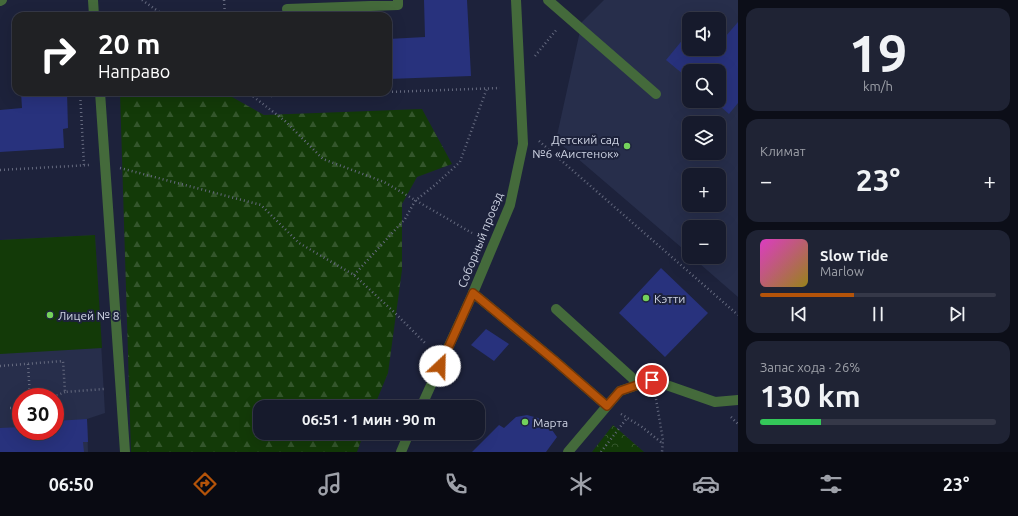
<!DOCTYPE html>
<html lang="ru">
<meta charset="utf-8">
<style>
body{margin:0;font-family:Ubuntu,sans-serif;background:#1f2334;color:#f1f3f6;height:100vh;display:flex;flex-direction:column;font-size:15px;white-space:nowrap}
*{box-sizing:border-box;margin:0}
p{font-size:13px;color:#9ea1a9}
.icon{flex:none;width:22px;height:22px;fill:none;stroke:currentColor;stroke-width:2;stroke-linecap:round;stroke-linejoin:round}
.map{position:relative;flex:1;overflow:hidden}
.drawer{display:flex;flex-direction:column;gap:8px;padding:8px;background:#0c0e18;width:280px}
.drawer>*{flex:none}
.top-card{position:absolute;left:12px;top:12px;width:380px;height:84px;border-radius:12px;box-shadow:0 4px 16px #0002,0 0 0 1px #353848;background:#202124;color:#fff;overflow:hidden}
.controls{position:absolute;left:682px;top:12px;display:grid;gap:8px}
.controls a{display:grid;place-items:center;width:44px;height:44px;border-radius:8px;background:#161a2c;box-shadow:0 4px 16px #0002,0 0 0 1px #353848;font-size:20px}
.speed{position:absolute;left:12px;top:388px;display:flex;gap:8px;font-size:20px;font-weight:700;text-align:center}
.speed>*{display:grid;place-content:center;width:52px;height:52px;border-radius:50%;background:#161a2c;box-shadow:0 4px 16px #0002,0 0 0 1px #353848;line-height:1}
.speed .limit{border:6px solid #d22;background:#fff;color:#111}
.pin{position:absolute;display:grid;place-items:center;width:34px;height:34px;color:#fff;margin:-17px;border:2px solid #fff;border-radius:50%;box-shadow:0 1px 4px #0007}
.me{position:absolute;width:44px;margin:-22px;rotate:24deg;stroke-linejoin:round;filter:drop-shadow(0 0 3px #0008)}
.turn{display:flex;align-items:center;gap:14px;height:84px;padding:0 20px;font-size:18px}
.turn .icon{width:52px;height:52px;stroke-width:2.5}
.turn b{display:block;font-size:28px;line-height:34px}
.big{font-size:30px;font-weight:700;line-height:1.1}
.drawer .tile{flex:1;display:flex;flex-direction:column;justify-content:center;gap:6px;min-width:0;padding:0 14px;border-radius:12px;background:#1f2334}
.drawer .dial{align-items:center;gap:0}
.dial b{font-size:52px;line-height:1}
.song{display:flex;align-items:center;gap:12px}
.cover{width:48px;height:48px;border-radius:6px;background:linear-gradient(135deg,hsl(310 70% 55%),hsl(50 70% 35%))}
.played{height:4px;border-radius:2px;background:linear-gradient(90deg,#b45309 40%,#353848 40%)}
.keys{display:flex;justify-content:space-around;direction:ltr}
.heat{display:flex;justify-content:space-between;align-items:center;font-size:22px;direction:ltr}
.charge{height:6px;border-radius:3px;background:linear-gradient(90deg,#34c759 26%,#353848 0)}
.trip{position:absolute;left:253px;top:400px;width:232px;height:40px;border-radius:12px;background:#161a2c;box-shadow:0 4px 16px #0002,0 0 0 1px #353848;font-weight:700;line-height:40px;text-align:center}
.tabs{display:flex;height:64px;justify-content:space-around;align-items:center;background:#090a12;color:#9ea1a9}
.tabs .icon{width:28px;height:28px}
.tabs .current{color:#b45309}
.tabs b{font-size:18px;color:#f1f3f6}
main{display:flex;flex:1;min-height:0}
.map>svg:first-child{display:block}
</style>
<main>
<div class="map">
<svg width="738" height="452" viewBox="0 0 738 452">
<defs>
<pattern id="forest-firs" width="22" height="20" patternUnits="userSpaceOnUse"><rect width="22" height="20" fill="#133a08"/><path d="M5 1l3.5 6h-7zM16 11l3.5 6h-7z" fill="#34562c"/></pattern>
<pattern id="park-crowns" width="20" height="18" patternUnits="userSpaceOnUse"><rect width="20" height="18" fill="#133a08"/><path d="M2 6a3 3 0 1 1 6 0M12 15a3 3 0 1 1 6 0" fill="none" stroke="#34562c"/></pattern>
</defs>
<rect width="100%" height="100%" fill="#1d223b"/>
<path fill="#272e4b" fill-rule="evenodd" d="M604,0H738V297L692,257H719V227H689V254L556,140L582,22ZM689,19H719V49H689ZM689,71H719V101H689ZM689,123H719V153H689ZM689,175H719V205H689Z
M95,235L105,413L87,419L88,452H0V240ZM21,397H55V431H21Z"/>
<path fill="#133a08" d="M95,235L102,348L0,354V240Z"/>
<path fill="url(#forest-firs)" d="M120,92H230L232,97L264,115L422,109L452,164L417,177L402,204V270L388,373L374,407H260V433H364L357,452H131Z"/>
<path fill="url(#park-crowns)" d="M613,425L644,452H592Z"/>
<path fill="#28327d" d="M424,0H467L471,76L388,79V39L425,37Z
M738,22V103L729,114L714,101H719V71H689V79L666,60L689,32V49H719V44Z
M21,92H67L68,128L63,129L64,148L0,152V110L22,108Z
M661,268L708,313L665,357L619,313Z
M486,329L509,344L494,361L471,345Z
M527,415L538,418L547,423L557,437L546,452H472L499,425L504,428L516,417Z
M87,419L88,442H83L84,452H0V428L21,427V431H55V421Z"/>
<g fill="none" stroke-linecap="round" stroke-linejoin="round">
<path stroke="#656a7f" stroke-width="2.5" stroke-dasharray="1 3" stroke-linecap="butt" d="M142,0L165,16
M224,0L225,16
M535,56L557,29
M80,92L84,165
M248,92L250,94L271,96L384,92
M388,92L500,88
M250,94L285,121L323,159L384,182L472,233
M539,141L738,315
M120,168L261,205L299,243L354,275L395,313L425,343
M0,170L90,165
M354,275L405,219L415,201L435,185L460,162L487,88
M28,364L30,397
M0,366L63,361L65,392L104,389
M53,397L65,392
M656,399L663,440L662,452
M10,408H21
M621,414L642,427L662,443
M731,417L738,424
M601,452L627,418"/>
<path stroke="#446a3b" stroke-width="10" d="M93,0L94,16
M548,0L656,94
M0,1L2,0
M287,9L398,5V0
M100,92L125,452
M473,293L554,360L607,406L568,452
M556,309L640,385
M607,406L620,391L652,380L715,402L738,400"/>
<path stroke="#446a3b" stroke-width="10" d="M421,407L473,293L510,205L523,144L516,0
M401,452L409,433"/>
</g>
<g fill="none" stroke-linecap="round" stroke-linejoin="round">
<g stroke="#753606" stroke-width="10">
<path id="route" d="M440,366L473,293L554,360L607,406L620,391L652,380"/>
</g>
<use href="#route" stroke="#b45309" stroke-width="7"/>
</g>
<g fill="#74d25c" stroke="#1d223b" stroke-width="1.5">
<circle cx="627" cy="146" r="4"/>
<circle cx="646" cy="298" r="4"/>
<circle cx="50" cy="315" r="4"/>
<circle cx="525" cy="422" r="4"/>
</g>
<g text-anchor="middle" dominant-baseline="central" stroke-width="4" stroke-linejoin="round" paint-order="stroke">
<g font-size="12" fill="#ced3e3" stroke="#1d223b" text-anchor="start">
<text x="619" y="139" text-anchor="end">Детский сад<tspan x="619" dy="14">№6 «Аистенок»</tspan></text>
<text x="654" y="298">Кэтти</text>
<text x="58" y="315">Лицей № 8</text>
<text x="533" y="422">Марта</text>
</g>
<g font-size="12" fill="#ced3e3" stroke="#1d223b">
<text transform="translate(480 240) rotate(-68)">Соборный проезд</text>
</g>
</g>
</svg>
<div class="controls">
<a><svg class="icon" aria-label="sound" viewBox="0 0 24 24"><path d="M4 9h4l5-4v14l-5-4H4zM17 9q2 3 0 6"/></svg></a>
<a><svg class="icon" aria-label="search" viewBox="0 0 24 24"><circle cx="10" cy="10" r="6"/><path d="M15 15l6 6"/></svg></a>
<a><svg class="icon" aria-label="layers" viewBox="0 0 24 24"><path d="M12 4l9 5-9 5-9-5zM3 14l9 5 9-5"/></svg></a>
<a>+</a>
<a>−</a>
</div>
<div class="speed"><div class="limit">30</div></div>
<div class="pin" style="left:652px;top:380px;background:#d93025"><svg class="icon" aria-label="arrive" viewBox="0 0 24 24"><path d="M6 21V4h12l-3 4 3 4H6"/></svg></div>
<svg class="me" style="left:440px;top:366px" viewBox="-20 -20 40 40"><circle r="19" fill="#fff"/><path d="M0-13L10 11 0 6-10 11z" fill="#b45309"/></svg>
<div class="trip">06:51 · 1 мин · 90 m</div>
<div class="top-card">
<div class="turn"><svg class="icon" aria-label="right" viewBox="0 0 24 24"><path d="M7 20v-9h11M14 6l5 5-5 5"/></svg><div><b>20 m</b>Направо</div></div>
</div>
</div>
<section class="drawer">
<div class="tile dial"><b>19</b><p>km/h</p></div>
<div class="tile"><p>Климат</p>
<div class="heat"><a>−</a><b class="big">23°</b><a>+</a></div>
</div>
<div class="tile">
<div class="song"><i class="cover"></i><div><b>Slow Tide</b><p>Marlow</p></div></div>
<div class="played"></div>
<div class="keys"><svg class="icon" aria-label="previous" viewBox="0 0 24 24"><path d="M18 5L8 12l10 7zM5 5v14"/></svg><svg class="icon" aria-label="pause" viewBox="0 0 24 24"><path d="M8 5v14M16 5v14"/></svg><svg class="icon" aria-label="next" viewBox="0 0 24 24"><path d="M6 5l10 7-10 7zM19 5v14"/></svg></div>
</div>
<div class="tile"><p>Запас хода · 26%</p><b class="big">130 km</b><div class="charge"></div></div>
</section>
</main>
<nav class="tabs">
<b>06:50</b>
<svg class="icon current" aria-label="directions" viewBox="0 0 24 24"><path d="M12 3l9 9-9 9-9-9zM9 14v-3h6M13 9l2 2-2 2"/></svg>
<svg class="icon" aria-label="music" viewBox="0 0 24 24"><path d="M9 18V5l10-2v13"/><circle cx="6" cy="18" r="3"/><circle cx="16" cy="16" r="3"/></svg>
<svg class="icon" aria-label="phone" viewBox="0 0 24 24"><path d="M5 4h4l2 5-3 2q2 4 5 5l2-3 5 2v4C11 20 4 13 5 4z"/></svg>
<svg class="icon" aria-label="climate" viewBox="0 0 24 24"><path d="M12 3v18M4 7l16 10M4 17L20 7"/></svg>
<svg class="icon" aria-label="car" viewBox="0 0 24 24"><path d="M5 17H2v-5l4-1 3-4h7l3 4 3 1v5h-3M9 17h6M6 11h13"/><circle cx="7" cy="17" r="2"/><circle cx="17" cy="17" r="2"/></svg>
<svg class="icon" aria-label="filters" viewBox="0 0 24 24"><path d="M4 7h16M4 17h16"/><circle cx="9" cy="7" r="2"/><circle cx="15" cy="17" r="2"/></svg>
<b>23°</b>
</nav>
